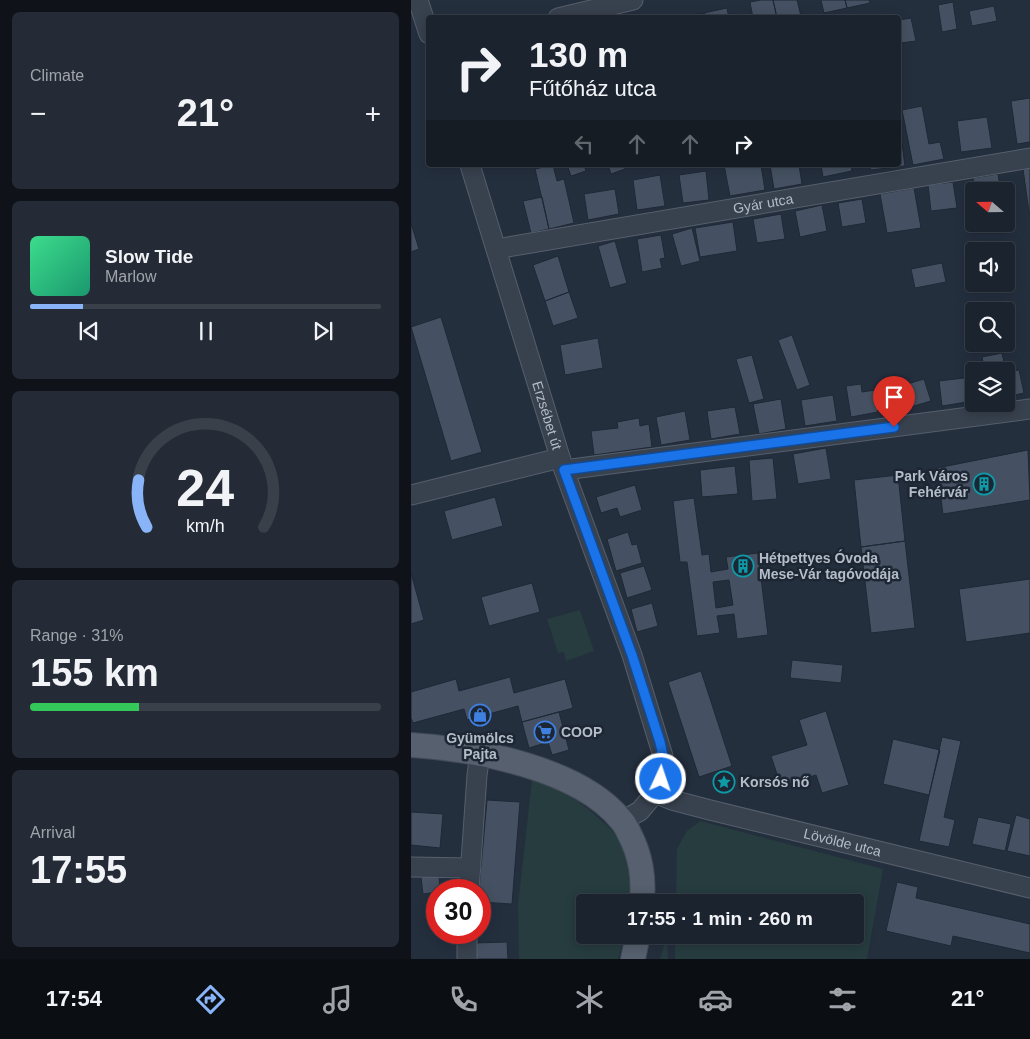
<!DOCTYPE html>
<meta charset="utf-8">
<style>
body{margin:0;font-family:Helvetica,sans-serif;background:#242b36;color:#f1f3f6;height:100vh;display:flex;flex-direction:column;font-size:19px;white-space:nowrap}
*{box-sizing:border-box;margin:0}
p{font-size:16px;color:#a0a4aa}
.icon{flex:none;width:28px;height:28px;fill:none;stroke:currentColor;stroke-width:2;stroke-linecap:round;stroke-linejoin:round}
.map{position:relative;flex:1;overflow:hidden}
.details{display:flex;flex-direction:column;gap:12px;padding:12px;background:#0f1319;width:411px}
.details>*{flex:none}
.top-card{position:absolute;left:15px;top:15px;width:475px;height:152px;border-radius:5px;box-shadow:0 2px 12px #0003,0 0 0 1px #39404a;background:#1b232e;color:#f1f3f6;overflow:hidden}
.needle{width:32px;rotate:290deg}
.controls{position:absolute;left:554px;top:182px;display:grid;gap:10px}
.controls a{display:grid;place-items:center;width:50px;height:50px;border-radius:5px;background:#1b232e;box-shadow:0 2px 12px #0003,0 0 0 1px #39404a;font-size:25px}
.speed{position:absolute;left:15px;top:879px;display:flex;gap:10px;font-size:25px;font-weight:700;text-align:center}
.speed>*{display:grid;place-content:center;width:65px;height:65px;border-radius:50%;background:#1b232e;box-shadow:0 2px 12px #0003,0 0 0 1px #39404a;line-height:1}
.speed .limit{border:8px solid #d22;background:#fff;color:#111}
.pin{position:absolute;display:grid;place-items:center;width:42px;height:42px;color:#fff;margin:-51px -21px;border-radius:50% 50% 50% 0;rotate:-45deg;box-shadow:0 0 5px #0007}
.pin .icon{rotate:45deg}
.me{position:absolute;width:55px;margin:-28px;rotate:3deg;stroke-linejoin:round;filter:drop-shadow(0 0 4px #0008)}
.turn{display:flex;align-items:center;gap:18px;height:105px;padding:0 20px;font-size:22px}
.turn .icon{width:65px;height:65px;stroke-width:2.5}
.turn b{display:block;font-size:35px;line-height:42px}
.lanes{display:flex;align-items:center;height:48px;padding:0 20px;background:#0003;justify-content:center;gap:25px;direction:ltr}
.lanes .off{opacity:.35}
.big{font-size:38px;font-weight:800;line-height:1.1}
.details .widget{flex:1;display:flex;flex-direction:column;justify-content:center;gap:8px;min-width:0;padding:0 18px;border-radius:8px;background:#242b36}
.details .dial{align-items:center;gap:0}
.dial svg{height:130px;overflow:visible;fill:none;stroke:#39404a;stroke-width:7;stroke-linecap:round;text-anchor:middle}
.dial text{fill:#f1f3f6;stroke:none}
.song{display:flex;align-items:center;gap:15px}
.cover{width:60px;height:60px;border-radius:8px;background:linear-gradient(135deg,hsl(150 70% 55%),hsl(160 70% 35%))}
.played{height:5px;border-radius:2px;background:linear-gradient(90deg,#8ab4f8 15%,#39404a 15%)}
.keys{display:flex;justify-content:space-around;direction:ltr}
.heat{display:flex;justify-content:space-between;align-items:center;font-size:28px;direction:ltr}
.charge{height:8px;border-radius:4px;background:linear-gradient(90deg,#34c759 31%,#39404a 0)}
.trip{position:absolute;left:165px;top:894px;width:288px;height:50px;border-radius:5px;background:#1b232e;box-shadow:0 2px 12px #0003,0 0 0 1px #39404a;font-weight:800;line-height:50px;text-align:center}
.tabs{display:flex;height:80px;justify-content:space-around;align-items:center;background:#0b0e12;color:#a0a4aa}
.tabs .icon{width:35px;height:35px}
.tabs .current{color:#8ab4f8}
.tabs b{font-size:22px;color:#f1f3f6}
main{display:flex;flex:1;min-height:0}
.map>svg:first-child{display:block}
</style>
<main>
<section class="details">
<div class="widget"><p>Climate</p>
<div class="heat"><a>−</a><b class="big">21°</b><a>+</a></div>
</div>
<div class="widget">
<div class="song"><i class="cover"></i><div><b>Slow Tide</b><p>Marlow</p></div></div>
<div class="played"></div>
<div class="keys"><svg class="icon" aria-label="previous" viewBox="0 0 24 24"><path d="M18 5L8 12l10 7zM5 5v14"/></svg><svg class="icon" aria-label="pause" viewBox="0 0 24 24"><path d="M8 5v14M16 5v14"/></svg><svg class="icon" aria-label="next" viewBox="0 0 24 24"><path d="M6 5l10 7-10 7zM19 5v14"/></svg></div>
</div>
<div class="widget dial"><svg viewBox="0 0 100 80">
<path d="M14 69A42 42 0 1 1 86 69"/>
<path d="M14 69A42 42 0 0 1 9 40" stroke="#8ab4f8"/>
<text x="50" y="56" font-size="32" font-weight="700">24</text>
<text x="50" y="72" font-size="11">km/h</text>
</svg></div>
<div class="widget"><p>Range · 31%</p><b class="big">155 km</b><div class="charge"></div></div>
<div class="widget"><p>Arrival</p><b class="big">17:55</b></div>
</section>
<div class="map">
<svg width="619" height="959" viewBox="0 0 619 959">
<rect width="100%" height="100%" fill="#242f3e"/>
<path fill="#263c3f" d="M169,610L183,651L155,661L153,652L147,653L136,619Z
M121,780C154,792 168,799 194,824C201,831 207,835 211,845C219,861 219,884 219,902H174V935H214L207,959H108L107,905Z
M289,821L472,869L456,959H264V935H444V902H265L266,849L276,831Z
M256,935L257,959H249Z"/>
<path fill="#455162" stroke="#1f2835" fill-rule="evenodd" d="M350,0H362L366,18H342L339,2Z
M362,0H386L390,16L366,18Z
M410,0H434L436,8L413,13Z
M434,0H458L459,3L436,8Z
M542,2L546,29L531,32L527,5Z
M583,6L586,21L561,26L558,11Z
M316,8L318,18H294L293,13Z
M293,13L294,18H271Z
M500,18L505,41L490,43L488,20Z
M619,98V142L606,144L600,101Z
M511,106L518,144L529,142L533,159L502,165L491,110Z
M576,117L581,148L550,152L546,121Z
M488,143H491L494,166L460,170L458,165H488Z
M142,165L146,181L153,179L163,223L138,229L124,169Z
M156,165H173L175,171L160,176Z
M197,165H213L214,169L200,174Z
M313,165H350L354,190L319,196Z
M359,165H388L391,184L363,189Z
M410,165H440L441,171L412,177Z
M619,168V212H618L612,169Z
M295,171L298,200L272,203L268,175Z
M587,174L590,191H564L562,178Z
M249,175L254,206L226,210L222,180Z
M542,182L546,208L520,211L517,185Z
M503,188L510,228L476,233L469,194Z
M204,189L208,214L177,220L173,194Z
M131,197L138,229L120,233L112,201Z
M451,199L455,223L431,227L427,203Z
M411,205L416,231L389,237L384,211Z
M370,214L374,239L346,243L342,219Z
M322,222L326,251L289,257L284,228Z
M0,223L8,249L0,252Z
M281,228L289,261L270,266L261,234Z
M250,235L254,258L249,259L251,268L231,272L226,239Z
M204,241L216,283L199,288L187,246Z
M147,256L158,292L134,301L122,265Z
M531,263L535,282L504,288L500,269Z
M158,292L167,318L142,326L134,301Z
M30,317L71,452L40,461L0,327Z
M381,335L399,385L386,390L367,340Z
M187,338L192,368L154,375L149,345Z
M591,353L595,371H574L571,357Z
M341,355L353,399L338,403L325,359Z
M608,370L613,393L595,397V372Z
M561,377L562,401L531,406L528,381Z
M513,379L520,401L489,410L483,388Z
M450,384L451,392L464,390L467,412L440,417L435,386Z
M422,395L426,421L394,426L390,400Z
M370,399L375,429L348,434L342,404Z
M324,407L329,434L300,439L296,411Z
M274,411L279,440L250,445L245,417Z
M228,418L229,426L238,424L241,447L183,455L180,431L207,428L206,422Z
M415,448L420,479L387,484L382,454Z
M617,450L619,500L532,514L526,468Z
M362,458L366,499L341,501L338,460Z
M324,466L327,494L291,497L289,470Z
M487,475L494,541L450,547L443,480Z
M224,485L231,510L209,517L206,508L190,513L185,497Z
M84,497L92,526L41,540L33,511Z
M283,498L291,555L298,554L300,572L317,569L315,557L347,553L357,635L326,639L323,614L306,616L309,633L286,636L276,562H269L262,501ZM318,580L322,605L305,608L302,582Z
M217,532L221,545L226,544L231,563L205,571L196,539Z
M494,541L504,628L460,633L450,547Z
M233,566L241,590L216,598L209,573Z
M0,573L13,620L0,624Z
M619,579V633L555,642L548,589Z
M121,583L129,612L78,626L70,597Z
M241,603L247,626L226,632L220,609Z
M381,660L432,665L430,683L379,678Z
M290,671L321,766L288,777L257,682Z
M99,677L103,693L154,679L162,708L111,722L107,706L56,720L53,709L2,723L0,718V692L45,679L48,691Z
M415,711L438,785L411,793L405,775L370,786L360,756L396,745L388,720Z
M148,712L158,750L141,755L137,742L118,748L111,722Z
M531,737L550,741L533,817L544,820L538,847L508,841Z
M482,739L529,750L518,795L472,784Z
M76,800L109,802L101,904L69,902L68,890Z
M0,812L32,814L29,848L0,845Z
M605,815L619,819V856L596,851Z
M567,817L600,824L594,851L561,844Z
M28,875L29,890H26V892L12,894L10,877Z
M486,882L507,887L505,898L619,924V953L542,936L540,946L475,931Z
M96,942L97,959H64L63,943Z"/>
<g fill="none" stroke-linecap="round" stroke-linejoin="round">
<g stroke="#565f6c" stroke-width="21">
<g id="minor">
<path d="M7,0L18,34"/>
<path d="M147,18L222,0"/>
<path id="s1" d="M59,165L153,470L221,655L252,756L251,779L244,793L229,811L211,821"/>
<path id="s2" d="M85,249L619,158"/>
<path d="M153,470L619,409"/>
<path d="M0,495L149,458"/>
<path id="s3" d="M244,793L261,800L299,810L619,888"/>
<path d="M0,867L60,868"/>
<path d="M58,890L66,775L69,755"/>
<path d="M56,932V959"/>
</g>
</g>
<g stroke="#414a57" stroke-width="26">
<path id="major" d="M0,745C64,749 168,768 210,820C214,824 216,829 218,833C230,856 233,877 231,902
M222,959L227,935"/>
</g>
<use href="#minor" stroke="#38414e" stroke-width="19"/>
<use href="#major" stroke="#56606e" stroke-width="24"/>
</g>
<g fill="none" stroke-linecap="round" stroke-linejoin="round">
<g stroke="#114b97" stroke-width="12">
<path id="route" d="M250,779L252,756L249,742L221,655L153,470L483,427"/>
</g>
<use href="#route" stroke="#1a73e8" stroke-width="9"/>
</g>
<defs>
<g id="building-ring" transform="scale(1.125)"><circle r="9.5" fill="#1d2633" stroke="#0f9aa8" stroke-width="1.5"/><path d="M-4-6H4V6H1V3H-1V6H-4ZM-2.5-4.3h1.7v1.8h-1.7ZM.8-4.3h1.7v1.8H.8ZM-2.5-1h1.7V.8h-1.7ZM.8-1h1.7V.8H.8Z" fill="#0f9aa8"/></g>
<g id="shop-ring" transform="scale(1.125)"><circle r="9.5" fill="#1d2633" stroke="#3f7fe0" stroke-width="1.5"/><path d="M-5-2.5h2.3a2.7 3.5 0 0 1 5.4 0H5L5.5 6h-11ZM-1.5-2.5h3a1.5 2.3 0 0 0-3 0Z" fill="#3f7fe0"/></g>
<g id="supermarket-ring" transform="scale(1.125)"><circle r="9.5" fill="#1d2633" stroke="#3f7fe0" stroke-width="1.5"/><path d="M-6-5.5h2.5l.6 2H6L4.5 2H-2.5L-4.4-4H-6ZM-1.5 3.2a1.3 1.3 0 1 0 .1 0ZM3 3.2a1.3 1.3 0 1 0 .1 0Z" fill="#3f7fe0"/></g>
<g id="sight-ring" transform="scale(1.125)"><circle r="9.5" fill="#1d2633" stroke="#0f9aa8" stroke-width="1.5"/><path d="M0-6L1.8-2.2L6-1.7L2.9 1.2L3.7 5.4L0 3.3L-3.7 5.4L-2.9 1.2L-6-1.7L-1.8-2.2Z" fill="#0f9aa8"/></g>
</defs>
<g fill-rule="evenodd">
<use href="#building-ring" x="573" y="484"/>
<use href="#building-ring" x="332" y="566"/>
<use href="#shop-ring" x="69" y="715"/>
<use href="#supermarket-ring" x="134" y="732"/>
<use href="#sight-ring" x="313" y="782"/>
</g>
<g text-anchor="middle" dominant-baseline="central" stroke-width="5" stroke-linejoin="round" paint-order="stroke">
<g font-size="14" fill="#b4bcc9" stroke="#1d2633">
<text stroke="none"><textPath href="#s2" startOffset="271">Gyár utca</textPath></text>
<text stroke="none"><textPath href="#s1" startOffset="262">Erzsébet út</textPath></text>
<text stroke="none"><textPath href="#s3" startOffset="194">Lövölde utca</textPath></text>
</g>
<g font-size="14" font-weight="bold" fill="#b4bcc9" stroke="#1d2633" text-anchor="start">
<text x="557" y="476" text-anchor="end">Park Város<tspan x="557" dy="16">Fehérvár</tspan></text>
<text x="348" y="558">Hétpettyes Óvoda<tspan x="348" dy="16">Mese-Vár tagóvodája</tspan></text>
<text x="150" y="732">COOP</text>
<text x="69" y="738" text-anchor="middle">Gyümölcs<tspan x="69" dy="16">Pajta</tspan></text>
<text x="329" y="782">Korsós nő</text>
</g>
</g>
</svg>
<div class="controls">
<a><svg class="needle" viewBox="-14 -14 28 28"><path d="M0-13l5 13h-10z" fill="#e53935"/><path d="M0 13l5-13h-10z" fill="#a0a4aa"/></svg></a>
<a><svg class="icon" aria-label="sound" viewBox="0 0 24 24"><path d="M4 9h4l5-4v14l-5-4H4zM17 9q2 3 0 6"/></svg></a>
<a><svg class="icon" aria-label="search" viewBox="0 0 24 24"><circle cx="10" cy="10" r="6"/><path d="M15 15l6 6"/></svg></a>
<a><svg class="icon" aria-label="layers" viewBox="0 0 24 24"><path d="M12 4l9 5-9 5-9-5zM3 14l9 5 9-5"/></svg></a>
</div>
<div class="speed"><div class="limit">30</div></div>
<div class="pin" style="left:483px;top:427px;background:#d93025"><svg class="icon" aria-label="arrive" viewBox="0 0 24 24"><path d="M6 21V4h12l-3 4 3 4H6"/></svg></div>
<svg class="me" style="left:250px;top:779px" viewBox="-20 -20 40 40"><circle r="17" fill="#1a73e8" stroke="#fff" stroke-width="3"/><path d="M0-11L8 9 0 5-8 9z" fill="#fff"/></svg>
<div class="trip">17:55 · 1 min · 260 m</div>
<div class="top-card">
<div class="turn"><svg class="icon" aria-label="right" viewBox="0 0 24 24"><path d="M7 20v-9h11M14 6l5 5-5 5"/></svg><div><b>130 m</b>Fűtőház utca</div></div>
<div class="lanes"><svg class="icon off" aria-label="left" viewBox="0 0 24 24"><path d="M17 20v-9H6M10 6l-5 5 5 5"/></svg><svg class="icon off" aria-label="ahead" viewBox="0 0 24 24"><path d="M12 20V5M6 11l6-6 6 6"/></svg><svg class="icon off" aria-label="ahead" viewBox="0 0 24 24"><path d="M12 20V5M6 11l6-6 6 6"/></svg><svg class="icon" aria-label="right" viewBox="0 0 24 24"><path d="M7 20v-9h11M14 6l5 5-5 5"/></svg></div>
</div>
</div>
</main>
<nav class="tabs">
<b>17:54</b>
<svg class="icon current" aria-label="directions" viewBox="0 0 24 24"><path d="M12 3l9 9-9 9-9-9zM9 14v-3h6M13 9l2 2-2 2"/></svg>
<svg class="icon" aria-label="music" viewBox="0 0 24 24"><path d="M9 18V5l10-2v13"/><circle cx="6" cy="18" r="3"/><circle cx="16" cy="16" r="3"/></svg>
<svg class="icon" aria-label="phone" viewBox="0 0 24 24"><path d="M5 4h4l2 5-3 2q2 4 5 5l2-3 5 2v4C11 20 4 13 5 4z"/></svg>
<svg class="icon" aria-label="climate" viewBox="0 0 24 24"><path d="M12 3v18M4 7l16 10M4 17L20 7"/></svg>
<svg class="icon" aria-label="car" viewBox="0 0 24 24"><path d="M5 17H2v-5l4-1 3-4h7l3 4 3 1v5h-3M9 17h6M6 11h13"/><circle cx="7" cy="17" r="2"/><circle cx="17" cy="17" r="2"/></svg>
<svg class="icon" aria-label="filters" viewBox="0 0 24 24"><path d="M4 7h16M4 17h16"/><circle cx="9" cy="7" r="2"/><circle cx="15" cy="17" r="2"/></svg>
<b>21°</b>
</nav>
